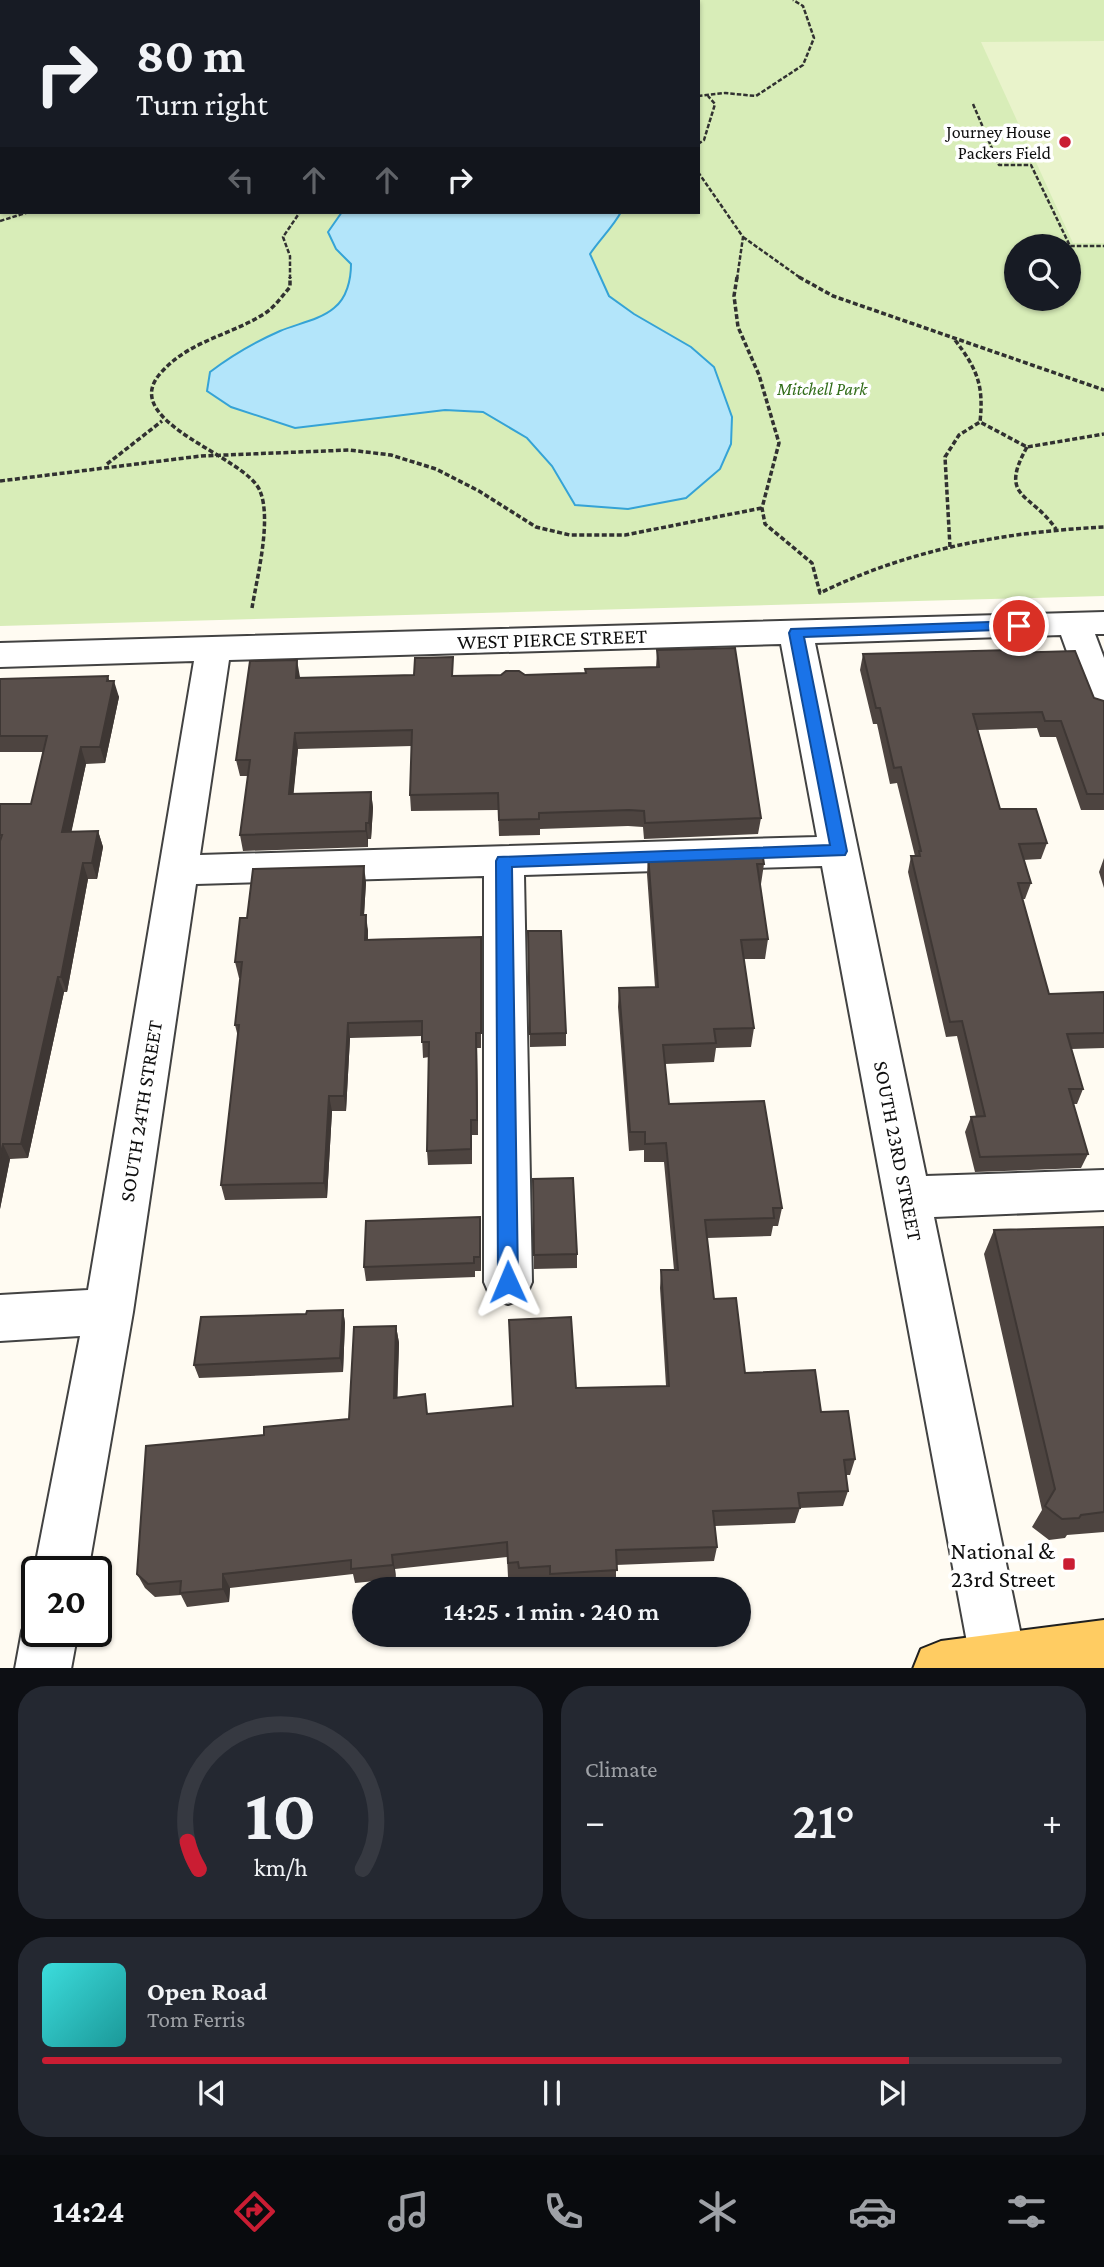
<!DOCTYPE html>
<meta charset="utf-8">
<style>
body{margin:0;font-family:"Crimson Pro",serif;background:#242831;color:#f1f3f6;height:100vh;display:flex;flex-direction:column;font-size:26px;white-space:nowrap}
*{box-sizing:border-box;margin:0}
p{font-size:23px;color:#9ea1a6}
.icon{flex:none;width:38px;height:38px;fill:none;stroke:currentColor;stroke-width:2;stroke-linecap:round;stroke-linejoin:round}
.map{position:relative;height:1668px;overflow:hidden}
.drawer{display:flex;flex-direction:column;gap:18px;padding:18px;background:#0d0f14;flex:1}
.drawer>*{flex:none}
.top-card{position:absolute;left:0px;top:0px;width:700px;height:214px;box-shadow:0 2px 5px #0004;background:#171b24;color:#f1f3f6;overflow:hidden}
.tools{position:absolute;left:1004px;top:234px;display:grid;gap:14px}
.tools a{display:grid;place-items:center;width:77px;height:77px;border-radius:50%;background:#171b24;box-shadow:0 2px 5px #0004;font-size:35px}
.speed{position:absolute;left:21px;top:1556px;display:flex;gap:14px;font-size:35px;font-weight:700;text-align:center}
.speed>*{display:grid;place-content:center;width:91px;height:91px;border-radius:50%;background:#171b24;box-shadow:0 2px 5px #0004;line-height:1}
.speed .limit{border:4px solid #111;border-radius:10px;background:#fff;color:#111}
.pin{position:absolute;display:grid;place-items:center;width:60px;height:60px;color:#fff;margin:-30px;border:4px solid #fff;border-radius:50%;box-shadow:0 2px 7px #0007}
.me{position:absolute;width:77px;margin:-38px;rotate:359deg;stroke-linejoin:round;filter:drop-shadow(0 0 5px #0008)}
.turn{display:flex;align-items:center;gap:24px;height:147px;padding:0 21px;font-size:32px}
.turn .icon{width:91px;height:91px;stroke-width:2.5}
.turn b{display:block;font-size:49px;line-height:60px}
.lanes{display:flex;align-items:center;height:66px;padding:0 21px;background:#0003;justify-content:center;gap:35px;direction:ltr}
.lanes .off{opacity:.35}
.big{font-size:52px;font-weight:600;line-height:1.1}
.drawer .tile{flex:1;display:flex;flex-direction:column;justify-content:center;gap:10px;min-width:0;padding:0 24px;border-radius:28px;background:#242831}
.drawer .dial{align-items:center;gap:0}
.dial svg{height:182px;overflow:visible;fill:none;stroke:#363941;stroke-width:7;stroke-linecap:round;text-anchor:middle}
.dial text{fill:#f1f3f6;stroke:none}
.song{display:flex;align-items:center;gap:21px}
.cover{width:84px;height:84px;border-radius:10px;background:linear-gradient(135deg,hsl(180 70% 55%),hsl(180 70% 35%))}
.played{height:7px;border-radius:4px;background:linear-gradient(90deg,#ca1d33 85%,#363941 85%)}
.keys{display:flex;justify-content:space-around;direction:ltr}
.heat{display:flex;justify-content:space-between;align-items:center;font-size:38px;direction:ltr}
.drawer .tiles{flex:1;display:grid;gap:18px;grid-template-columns:1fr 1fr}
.tile:last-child{grid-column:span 2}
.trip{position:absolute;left:352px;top:1577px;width:399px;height:70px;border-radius:35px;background:#171b24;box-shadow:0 2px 5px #0004;font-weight:600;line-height:70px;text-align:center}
.dock{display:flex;height:112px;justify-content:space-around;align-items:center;background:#090b0e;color:#9ea1a6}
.dock .icon{width:49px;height:49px}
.dock .on{color:#ca1d33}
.dock b{font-size:32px;color:#f1f3f6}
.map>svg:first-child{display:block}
</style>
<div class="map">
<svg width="1104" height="1669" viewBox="0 0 1104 1669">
<rect width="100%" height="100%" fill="#fffbf2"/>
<path fill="#d8edb8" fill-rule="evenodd" d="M0,0H1104V596L0,626ZM2,2H698V212H2ZM1017,247H1069V299H1017Z"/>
<path fill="#e9f3cb" d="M1104,41V243H1073L981,42Z"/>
<path fill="#b3e5fa" stroke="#35a3d6" stroke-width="2" d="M342,212H621C613,227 600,239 590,254L609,296L634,314L691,347L714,367L732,417L731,444L720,469L686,498L628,509L575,505L552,466L527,438L483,412L445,410L295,428L231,407L207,391L210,372C231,356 255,342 280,331C296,324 320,320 334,308C347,298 351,279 351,264L336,249L328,232Z"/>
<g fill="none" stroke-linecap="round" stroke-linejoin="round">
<g stroke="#424242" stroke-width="4">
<path id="minor" d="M1104,612V634H1095L1104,658V716L1091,713L1086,704L1061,635L815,643L926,1176L1104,1170V1210L934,1217L1028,1669H972L822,866L524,875L532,1282L525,1298L508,1304L491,1298L484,1282V876L196,884L133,1312L88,1572H37V1579L34,1572L80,1336L0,1341V1295L88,1290L194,661L0,667V643ZM781,644L817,837L200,855L229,660Z
M37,1609V1631H78L71,1669H15L22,1631L30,1611Z"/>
</g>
<g stroke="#202020" stroke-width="4">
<path id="major" d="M1104,1620V1669H913L921,1649L941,1641Z"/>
</g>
<path stroke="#313131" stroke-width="2.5" stroke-dasharray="4.5 2" stroke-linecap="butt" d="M308,0L311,2
M698,96L725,93L756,96L803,65L814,38L803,6L793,0
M973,104L999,165H1031L1070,246H1104
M698,144L704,140L715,104L708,96
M698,172L743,237L737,279
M0,221L29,212
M743,237L802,279
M290,279V256L283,237L300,212"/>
<path stroke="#313131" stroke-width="3.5" stroke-dasharray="5 2.5" stroke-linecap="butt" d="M737,277L734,296L738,327L759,375L779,443L762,508L765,524L812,563L820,593C910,549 1004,532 1104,527
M799,277L833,296L1104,390
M955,340C977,369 984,385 980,422
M1027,447C998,499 1031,492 1056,529
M107,464L162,421
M0,481L201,456L349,450L391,455L436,469L479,491L536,527L570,535H625L762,508
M950,547L945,457L959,435L980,422L1027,447L1104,434
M252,608C257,577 272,520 260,491C246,456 120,423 159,375C187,341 229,336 264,314C275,307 282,296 290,287V277"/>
<use href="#minor" fill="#fff" fill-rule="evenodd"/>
<use href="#major" fill="#ffcc62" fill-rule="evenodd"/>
</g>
<path fill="#4d4440" d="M657,650L761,818L758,834L644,839L643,827L628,826L540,829V835L499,836L498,810L411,811L410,795L412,746L298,749L293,794L371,792L373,808L371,839H368V847L243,851L240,835L248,776H240L236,760L300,678L454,676L585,673L656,668Z
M1012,653L1094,698L1104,701V810H1081L1056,737H1040L1037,728L978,730L1000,809L1047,843L1041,859L1023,860L1031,883L1025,899H1022L1049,994L1104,992V1048L1071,1049L1083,1089L1077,1104H1073L1088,1154L1081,1168L975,1172L965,1132L971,1117H976L957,1036L946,1037L908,872L911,856H915L897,783L890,784L877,724H873L860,670L863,654Z
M0,679L110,681L119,697L105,763L86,764L71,832L98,831L103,847L97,879H88L67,992H64L28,1158L10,1159L0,1209V804H31L43,752H0Z
M648,854L764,864L761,884H760L768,939L765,959H744L754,1028L751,1047L716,1048L714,1062L665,1064L669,1104L782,1208L778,1226H773L771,1236L707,1238L714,1299L745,1373L821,1412L855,1459L850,1475H846L848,1491L843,1506L800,1508L795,1523L715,1526L717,1547L714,1561L616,1565V1584L550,1588V1580L519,1582V1577H508L507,1557L395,1569L396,1579L355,1583L353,1574L230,1588L229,1602L187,1607L181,1595L155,1597L145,1588L137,1574L264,1435L349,1419L396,1326L399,1343L397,1397L428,1414L513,1406L576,1388L666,1386L660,1288L661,1270H674L664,1162H644V1150L629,1151L618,1007L619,988L655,987L647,874Z
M1104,858V888L1099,872Z
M366,882L364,915L368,931V939L481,937V1048H477L478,1135H472V1164L428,1165L427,1151L429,1057L423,1058L422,1036L350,1038L346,1111H332L327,1198L225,1200L221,1185L238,1037L235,1025L241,978H239L235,962L247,918Z
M528,931L566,1033V1046L530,1047Z
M533,1179L577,1254V1268L534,1269Z
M1104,1227V1532L1067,1535L1065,1538L1049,1540L1032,1527L1042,1510L984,1254L994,1230Z
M481,1232V1271H475V1277L366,1281L364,1267Z
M343,1310L345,1323L343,1372L199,1378L194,1365L306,1314Z"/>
<path fill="#3e3734" d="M2,80V91L0,95V84Z
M297,660L300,677L298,694L296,678Z
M108,676L112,691L114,681L119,697L105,763L100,747Z
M295,733L298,749L292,810L289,794Z
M81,747L86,764L68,848L62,832Z
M371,792L373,808L371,839L369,823Z
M366,823L368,839V847L366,831Z
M98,831L103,847L97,879L92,863Z
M83,863L88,879L67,992L61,977Z
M364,866L366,882L363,931L361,915Z
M366,915L368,931L367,955L365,940Z
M58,977L64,992L28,1158L21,1144Z
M348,1023L350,1038L346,1111L344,1096Z
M476,1033L477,1048L478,1135L477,1120Z
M329,1096L332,1111L327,1198L324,1183Z
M3,1144L10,1159L0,1209V1158Z
M480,1217L481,1232V1271L480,1257Z
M343,1310L345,1323L343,1372L340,1358Z
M396,1326L399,1343L397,1414L394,1398Z
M392,1555L395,1569L396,1579L393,1565Z
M223,1574L230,1588L229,1602L223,1589Z"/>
<path fill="#594f4b" stroke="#3e3734" stroke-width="2" d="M0,0H25L24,2H2V80L0,84Z
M735,648L761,818L645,823L644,811L629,810L539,813V819L499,820L498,793L410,795L412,730L295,733L289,794L371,792L369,823H366V831L240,835L250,760H236L250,661L297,660L296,678L414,675L415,658L453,657L452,676L501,675L506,671H519L525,675L586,673L585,669L659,667L657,650Z
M1011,650L1012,653L1075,651L1094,698L1104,701V794H1087L1061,721H1045L1042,712L973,714L1000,809H1036L1047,843L1019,844L1031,883H1018L1049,994L1104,992V1033L1067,1034L1083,1089H1069L1088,1154L980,1157L971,1117L985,1116L962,1021L950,1022L911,856H920L919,851H921L901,767L894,768L880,708H876L863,654Z
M108,676L107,681H114L100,747H81L62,832L98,831L92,863H83L61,977H58L21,1144H3L0,1158V841L2,835H0V804H31L47,736H0V679Z
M762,851L764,864H757L768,939L741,940L754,1028L714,1029L716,1043L663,1045L669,1104L764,1101L782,1208H773L774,1218L705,1220L714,1299L736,1298L745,1373L815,1370L821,1412L848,1411L855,1459L844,1460L848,1491L798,1493L800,1508L713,1511L717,1547L616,1550L617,1570L550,1574V1566L519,1568L518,1562L508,1563L507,1542L392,1555L393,1565L351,1569V1560L223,1574V1589L180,1593L181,1581L148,1584L137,1574L146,1446L264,1435V1427L349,1419L354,1327L396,1326L394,1398L425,1394L427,1414L513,1406L509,1320L571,1317L576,1388L669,1386L661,1270H678L666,1143L645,1144V1132H630L619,988L658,987L648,854Z
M364,866L361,915H366L365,940L481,937V1033H476L477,1120H471V1149L427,1151L429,1042H422V1021L348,1023L344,1096H329L324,1183L221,1185L239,1025H235L242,962H235L240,918H247L253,869Z
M528,931H561L566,1033L530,1034Z
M573,1178L577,1254L534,1255L533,1179Z
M480,1217V1257H474V1263L364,1267L366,1221Z
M1104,1227V1512L1081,1515L1079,1518L1062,1519L1045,1506L1055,1489L994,1230Z
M343,1310L340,1358L194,1365L201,1317L306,1314L307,1311Z"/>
<path fill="#1a73e8" stroke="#114b97" stroke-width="2" d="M1019,621L1026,626L1024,629L804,637L847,851L845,855L512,867L518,1282L515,1289L508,1291L501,1289L498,1282L496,861L498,857L830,845L789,633L791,629Z"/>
<g fill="#ca1d33" stroke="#fff" stroke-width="2.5">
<circle cx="1065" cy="142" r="7"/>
<rect x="1062" y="1557" width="14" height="14" rx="3.5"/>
</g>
<g text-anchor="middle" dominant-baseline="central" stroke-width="7" stroke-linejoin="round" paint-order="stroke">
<g font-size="18" fill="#0f0f0f" stroke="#fff" text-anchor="end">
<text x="1051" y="132">Journey House<tspan x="1051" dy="21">Packers Field</tspan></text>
</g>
<g font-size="18" font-style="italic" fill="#326d1a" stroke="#fff">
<text x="822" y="389">Mitchell Park</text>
</g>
<g font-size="21" fill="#0f0f0f" stroke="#fff">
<text transform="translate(552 639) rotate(-2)">WEST PIERCE STREET</text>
<text transform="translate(141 1111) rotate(-81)">SOUTH 24TH STREET</text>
<text transform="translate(898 1151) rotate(79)">SOUTH 23RD STREET</text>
</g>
<g font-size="24" fill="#0f0f0f" stroke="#fff" text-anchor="end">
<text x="1055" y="1550">National &amp;<tspan x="1055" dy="28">23rd Street</tspan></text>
</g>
</g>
</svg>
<div class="tools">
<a><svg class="icon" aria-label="search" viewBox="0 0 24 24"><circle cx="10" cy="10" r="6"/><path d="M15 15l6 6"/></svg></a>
</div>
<div class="speed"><div class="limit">20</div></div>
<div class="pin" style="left:1019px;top:626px;background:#d93025"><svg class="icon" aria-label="arrive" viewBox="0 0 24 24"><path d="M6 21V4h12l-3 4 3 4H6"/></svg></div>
<svg class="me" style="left:508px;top:1282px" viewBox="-20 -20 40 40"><path d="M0-17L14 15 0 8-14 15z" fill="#1a73e8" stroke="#fff" stroke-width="4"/></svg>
<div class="trip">14:25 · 1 min · 240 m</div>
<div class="top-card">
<div class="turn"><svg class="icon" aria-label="right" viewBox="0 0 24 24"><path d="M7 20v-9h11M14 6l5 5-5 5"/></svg><div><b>80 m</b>Turn right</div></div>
<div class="lanes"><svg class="icon off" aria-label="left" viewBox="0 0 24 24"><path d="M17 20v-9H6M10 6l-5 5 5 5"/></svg><svg class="icon off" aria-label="ahead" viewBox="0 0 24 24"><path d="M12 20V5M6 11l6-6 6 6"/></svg><svg class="icon off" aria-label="ahead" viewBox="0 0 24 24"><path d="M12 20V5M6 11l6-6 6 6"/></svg><svg class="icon" aria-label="right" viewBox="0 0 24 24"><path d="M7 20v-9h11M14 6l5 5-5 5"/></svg></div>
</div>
</div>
<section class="drawer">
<div class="tiles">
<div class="tile dial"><svg viewBox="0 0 100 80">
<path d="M14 69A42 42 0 1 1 86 69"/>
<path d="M14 69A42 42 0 0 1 9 57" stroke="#ca1d33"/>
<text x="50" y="56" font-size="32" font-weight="700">10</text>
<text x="50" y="72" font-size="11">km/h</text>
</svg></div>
<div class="tile"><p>Climate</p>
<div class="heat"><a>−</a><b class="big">21°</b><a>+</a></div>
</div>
<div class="tile">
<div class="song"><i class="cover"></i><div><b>Open Road</b><p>Tom Ferris</p></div></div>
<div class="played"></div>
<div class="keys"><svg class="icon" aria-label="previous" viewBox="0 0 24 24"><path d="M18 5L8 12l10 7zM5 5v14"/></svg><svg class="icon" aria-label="pause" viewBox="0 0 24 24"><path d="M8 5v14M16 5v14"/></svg><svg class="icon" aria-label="next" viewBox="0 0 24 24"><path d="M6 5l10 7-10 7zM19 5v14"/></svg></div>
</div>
</div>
</section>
<nav class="dock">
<b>14:24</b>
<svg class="icon on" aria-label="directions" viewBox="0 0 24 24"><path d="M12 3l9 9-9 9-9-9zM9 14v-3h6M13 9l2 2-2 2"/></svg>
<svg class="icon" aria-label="music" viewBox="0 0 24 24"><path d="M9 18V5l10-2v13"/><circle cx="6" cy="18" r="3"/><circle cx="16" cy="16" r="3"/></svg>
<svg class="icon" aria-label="phone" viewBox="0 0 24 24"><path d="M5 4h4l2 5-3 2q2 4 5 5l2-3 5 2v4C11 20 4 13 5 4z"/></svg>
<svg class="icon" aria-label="climate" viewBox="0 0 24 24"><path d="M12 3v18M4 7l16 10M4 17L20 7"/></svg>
<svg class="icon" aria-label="car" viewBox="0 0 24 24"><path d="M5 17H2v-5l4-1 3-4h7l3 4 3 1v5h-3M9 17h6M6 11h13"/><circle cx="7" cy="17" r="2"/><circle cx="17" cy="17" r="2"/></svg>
<svg class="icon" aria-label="filters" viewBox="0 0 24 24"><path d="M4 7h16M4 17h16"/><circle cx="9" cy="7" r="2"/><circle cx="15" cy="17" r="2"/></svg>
</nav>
